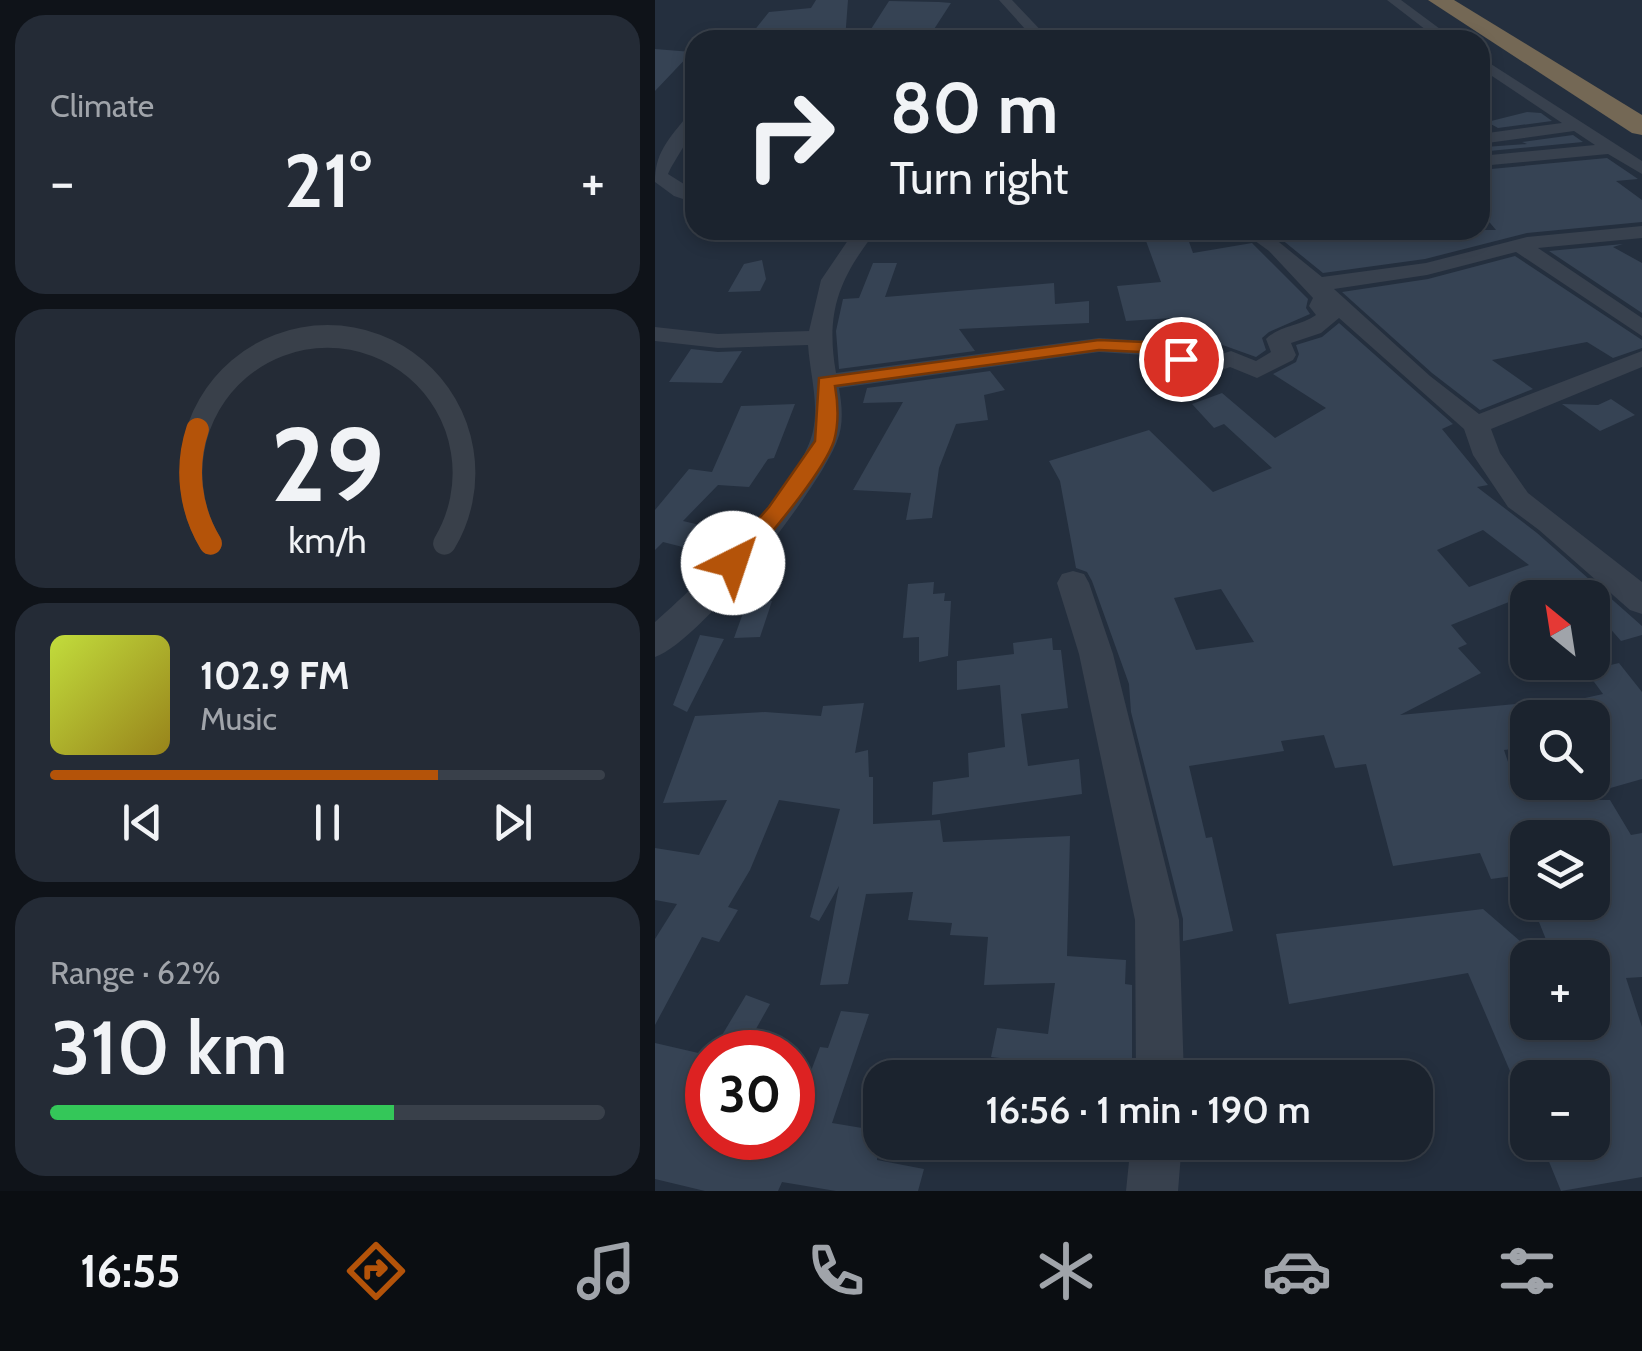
<!DOCTYPE html>
<meta charset="utf-8">
<style>
body{margin:0;font-family:Cabin,sans-serif;background:#242b36;color:#f1f3f6;height:100vh;display:flex;flex-direction:column;font-size:38px;white-space:nowrap}
*{box-sizing:border-box;margin:0}
p{font-size:32px;color:#a0a4aa}
.icon{flex:none;width:55px;height:55px;fill:none;stroke:currentColor;stroke-width:2;stroke-linecap:round;stroke-linejoin:round}
.map{position:relative;flex:1;overflow:hidden}
.panel{display:flex;flex-direction:column;gap:15px;padding:15px;background:#0f1319;width:655px}
.panel>*{flex:none}
.top-card{position:absolute;left:30px;top:30px;width:805px;height:210px;border-radius:30px;box-shadow:0 5px 15px #0003,0 0 0 2px #39404a;background:#1b232e;color:#f1f3f6;overflow:hidden}
.needle{width:65px;rotate:330deg}
.controls{position:absolute;left:855px;top:580px;display:grid;gap:20px}
.controls a{display:grid;place-items:center;width:100px;height:100px;border-radius:20px;background:#1b232e;box-shadow:0 5px 15px #0003,0 0 0 2px #39404a;font-size:50px}
.speed{position:absolute;left:30px;top:1030px;display:flex;gap:20px;font-size:50px;font-weight:700;text-align:center}
.speed>*{display:grid;place-content:center;width:130px;height:130px;border-radius:50%;background:#1b232e;box-shadow:0 5px 15px #0003,0 0 0 2px #39404a;line-height:1}
.speed .limit{border:15px solid #d22;background:#fff;color:#111}
.pin{position:absolute;display:grid;place-items:center;width:85px;height:85px;color:#fff;margin:-42px;border:5px solid #fff;border-radius:50%;box-shadow:0 2px 10px #0007}
.me{position:absolute;width:110px;margin:-55px;rotate:41deg;stroke-linejoin:round;filter:drop-shadow(0 0 8px #0008)}
.turn{display:flex;align-items:center;gap:35px;height:210px;padding:0 40px;font-size:45px}
.turn .icon{width:130px;height:130px;stroke-width:2.5}
.turn b{display:block;font-size:70px;line-height:85px}
.big{font-size:75px;font-weight:600;line-height:1.1}
.panel .card{flex:1;display:flex;flex-direction:column;justify-content:center;gap:15px;min-width:0;padding:0 35px;border-radius:30px;background:#242b36}
.panel .dial{align-items:center;gap:0}
.dial svg{height:260px;overflow:visible;fill:none;stroke:#39404a;stroke-width:7;stroke-linecap:round;text-anchor:middle}
.dial text{fill:#f1f3f6;stroke:none}
.song{display:flex;align-items:center;gap:30px}
.cover{width:120px;height:120px;border-radius:15px;background:linear-gradient(135deg,hsl(70 70% 55%),hsl(50 70% 35%))}
.played{height:10px;border-radius:5px;background:linear-gradient(90deg,#b45309 70%,#39404a 70%)}
.keys{display:flex;justify-content:space-around;direction:ltr}
.heat{display:flex;justify-content:space-between;align-items:center;font-size:55px;direction:ltr}
.charge{height:15px;border-radius:8px;background:linear-gradient(90deg,#34c759 62%,#39404a 0)}
.trip{position:absolute;left:208px;top:1060px;width:570px;height:100px;border-radius:30px;background:#1b232e;box-shadow:0 5px 15px #0003,0 0 0 2px #39404a;font-weight:600;line-height:100px;text-align:center}
.tab-bar{display:flex;height:160px;justify-content:space-around;align-items:center;background:#0b0e12;color:#a0a4aa}
.tab-bar .icon{width:70px;height:70px}
.tab-bar .current{color:#b45309}
.tab-bar b{font-size:45px;color:#f1f3f6}
main{display:flex;flex:1;min-height:0}
.map>svg:first-child{display:block}
</style>
<main>
<section class="panel">
<div class="card"><p>Climate</p>
<div class="heat"><a>−</a><b class="big">21°</b><a>+</a></div>
</div>
<div class="card dial"><svg viewBox="0 0 100 80">
<path d="M14 69A42 42 0 1 1 86 69"/>
<path d="M14 69A42 42 0 0 1 10 34" stroke="#b45309"/>
<text x="50" y="56" font-size="32" font-weight="700">29</text>
<text x="50" y="72" font-size="11">km/h</text>
</svg></div>
<div class="card">
<div class="song"><i class="cover"></i><div><b>102.9 FM</b><p>Music</p></div></div>
<div class="played"></div>
<div class="keys"><svg class="icon" aria-label="previous" viewBox="0 0 24 24"><path d="M18 5L8 12l10 7zM5 5v14"/></svg><svg class="icon" aria-label="pause" viewBox="0 0 24 24"><path d="M8 5v14M16 5v14"/></svg><svg class="icon" aria-label="next" viewBox="0 0 24 24"><path d="M6 5l10 7-10 7zM19 5v14"/></svg></div>
</div>
<div class="card"><p>Range · 62%</p><b class="big">310 km</b><div class="charge"></div></div>
</section>
<div class="map">
<svg width="987" height="1191" viewBox="0 0 987 1191">
<rect width="100%" height="100%" fill="#242f3e"/>
<path fill="#364354" fill-rule="evenodd" d="M161,0H193L190,40L94,37L114,12L156,8Z
M234,1L284,2L296,3L272,40H209Z
M0,49L37,52L0,91Z
M872,112L886,113L897,121L843,128L832,122Z
M918,135L928,142L834,151L830,147L872,144L867,142Z
M952,158L983,179L961,181L987,200V222L872,233L770,259L668,273L615,230H841L825,211V170Z
M487,230H523L526,240L533,239L538,253L597,243L653,299L651,308L655,314L614,332L607,338L611,350L601,357L548,338L520,340L517,318L471,321L462,286L506,282Z
M968,244L958,247L987,263V313L894,251Z
M860,256L987,340V348L958,358L932,342L837,360L878,389L825,410L777,373L687,292L773,279Z
M107,260L111,279L105,291L73,292L89,264Z
M218,263H242L230,297L399,283L400,304L434,301V323L304,329L320,351L184,369L181,331L188,299L204,298Z
M684,323L798,424L787,429L833,485L822,487L882,533L987,626V635L966,641L946,618L938,621V598H872L868,602L864,598L796,625L812,644L803,648L826,673L745,715L872,703V747L849,750L866,800H955L976,835L987,833V977L971,978L987,1027V1177L906,1191L886,1142H938V1078H858L813,973L634,1004L621,934L828,909L872,947V1022H938V947L896,952L876,902H938V823H872V874L836,879L825,853L738,866L711,764L680,768L669,735L626,741L629,751L534,766L551,838L557,837L578,931L528,941V919L476,712L474,684L437,581L432,572L421,568L405,481L394,461L494,430L558,492L617,468L569,424L559,428L537,404L567,393L620,438L671,408L618,374L641,362L644,354L641,345L667,337ZM828,530L874,565L814,587L782,550ZM566,589L599,642L541,650L519,598Z
M36,349L63,352L87,351L67,383L14,382Z
M335,371L350,390L329,395L333,420L301,424L284,468L277,518L251,520L256,493L198,490L248,402L208,403L212,388Z
M956,399L980,415L945,431L907,404L943,405Z
M140,404L119,458L113,459L94,487L63,485L28,521L79,533L59,555L8,542L0,550V510L34,469L57,472L86,406Z
M279,582L278,594L290,593L289,601H296L293,656L264,662V637L248,638L253,584Z
M117,601L105,637L79,638L92,602Z
M45,635L69,639L32,712L18,705Z
M397,638L398,650H406L413,708L366,714L373,766L424,759L427,794L277,815L278,782L314,777L313,753L350,747L345,685L302,690V661L359,654L358,643Z
M964,663L987,692V779L938,793V718H886L885,708L948,694L931,671Z
M209,703L200,753L213,750L214,777H218V824L285,820L288,842L415,836L412,956L471,960L470,984L477,985V1078H409L410,1065L336,1057L342,1028L393,1034L400,983L329,985L333,937L295,935L297,923L253,920L258,892L211,894L193,984L165,985L184,886L164,921L155,917L185,809L124,800L95,870L73,907L83,910L64,942L47,937L0,1025V939L22,904L0,900V848L44,855L72,800L8,803L40,716L110,712L166,716L168,706Z
M91,995L115,1004L88,1052H57Z
M186,1011L214,1014L177,1123L225,1131L222,1160L269,1169L263,1191H181L127,1182L123,1191H50L0,1179V1043L52,1055V1074L34,1120L52,1124V1138H138V1091L143,1077L153,1079L165,1047L173,1048Z"/>
<g fill="none" stroke-linecap="round" stroke-linejoin="round">
<path fill="#38414e" fill-rule="evenodd" d="M344,0H357L395,40H380Z
M732,0H746L800,40H784Z
M825,57L987,161V174L953,154L825,166V156L940,145L919,131L825,144V134L907,123L825,68Z
M40,119C40,133 20,158 13,174L40,191V203L19,196L0,182C0,154 12,141 29,120Z
M987,226V238L883,248L987,318V336L861,252L772,275L679,289L775,376L824,414L987,351V367L836,429L845,453L873,493L987,582V614L975,610L884,530L853,507L818,455L809,429L684,318L666,333L636,343L641,355L638,360L602,378L575,367L551,376H535L526,374L505,356L444,352L184,388C187,406 189,424 182,441C165,488 45,642 0,657V622C43,584 146,486 158,431C164,402 155,374 153,345L63,348L0,341V327L63,334L154,331L166,280L200,230H222C185,277 170,311 181,373L444,338L512,342L521,344L541,362L576,351L601,361L616,352L611,339C623,326 646,326 661,315L654,306L658,298L614,251L585,230H609L667,277L771,263L872,237Z
M418,571L429,574L434,583L458,654L524,920L529,1078H481L480,920L424,654L402,583L407,574Z
M476,1142H527L523,1191H471Z"/>
<path fill="#746855" fill-rule="evenodd" d="M773,0H799L987,115V135L977,133Z"/>
</g>
<path fill="#b45309" stroke="#753606" stroke-width="2.5" d="M444,340L512,343L535,359L526,364L508,353L444,350L180,386C183,403 184,423 179,441C168,474 110,540 86,569H70L67,563L70,557L114,507L160,441L164,378Z"/>
</svg>
<div class="controls">
<a><svg class="needle" viewBox="-14 -14 28 28"><path d="M0-13l5 13h-10z" fill="#e53935"/><path d="M0 13l5-13h-10z" fill="#a0a4aa"/></svg></a>
<a><svg class="icon" aria-label="search" viewBox="0 0 24 24"><circle cx="10" cy="10" r="6"/><path d="M15 15l6 6"/></svg></a>
<a><svg class="icon" aria-label="layers" viewBox="0 0 24 24"><path d="M12 4l9 5-9 5-9-5zM3 14l9 5 9-5"/></svg></a>
<a>+</a>
<a>−</a>
</div>
<div class="speed"><div class="limit">30</div></div>
<div class="pin" style="left:526px;top:359px;background:#d93025"><svg class="icon" aria-label="arrive" viewBox="0 0 24 24"><path d="M6 21V4h12l-3 4 3 4H6"/></svg></div>
<svg class="me" style="left:78px;top:563px" viewBox="-20 -20 40 40"><circle r="19" fill="#fff"/><path d="M0-13L10 11 0 6-10 11z" fill="#b45309"/></svg>
<div class="trip">16:56 · 1 min · 190 m</div>
<div class="top-card">
<div class="turn"><svg class="icon" aria-label="right" viewBox="0 0 24 24"><path d="M7 20v-9h11M14 6l5 5-5 5"/></svg><div><b>80 m</b>Turn right</div></div>
</div>
</div>
</main>
<nav class="tab-bar">
<b>16:55</b>
<svg class="icon current" aria-label="directions" viewBox="0 0 24 24"><path d="M12 3l9 9-9 9-9-9zM9 14v-3h6M13 9l2 2-2 2"/></svg>
<svg class="icon" aria-label="music" viewBox="0 0 24 24"><path d="M9 18V5l10-2v13"/><circle cx="6" cy="18" r="3"/><circle cx="16" cy="16" r="3"/></svg>
<svg class="icon" aria-label="phone" viewBox="0 0 24 24"><path d="M5 4h4l2 5-3 2q2 4 5 5l2-3 5 2v4C11 20 4 13 5 4z"/></svg>
<svg class="icon" aria-label="climate" viewBox="0 0 24 24"><path d="M12 3v18M4 7l16 10M4 17L20 7"/></svg>
<svg class="icon" aria-label="car" viewBox="0 0 24 24"><path d="M5 17H2v-5l4-1 3-4h7l3 4 3 1v5h-3M9 17h6M6 11h13"/><circle cx="7" cy="17" r="2"/><circle cx="17" cy="17" r="2"/></svg>
<svg class="icon" aria-label="filters" viewBox="0 0 24 24"><path d="M4 7h16M4 17h16"/><circle cx="9" cy="7" r="2"/><circle cx="15" cy="17" r="2"/></svg>
</nav>
